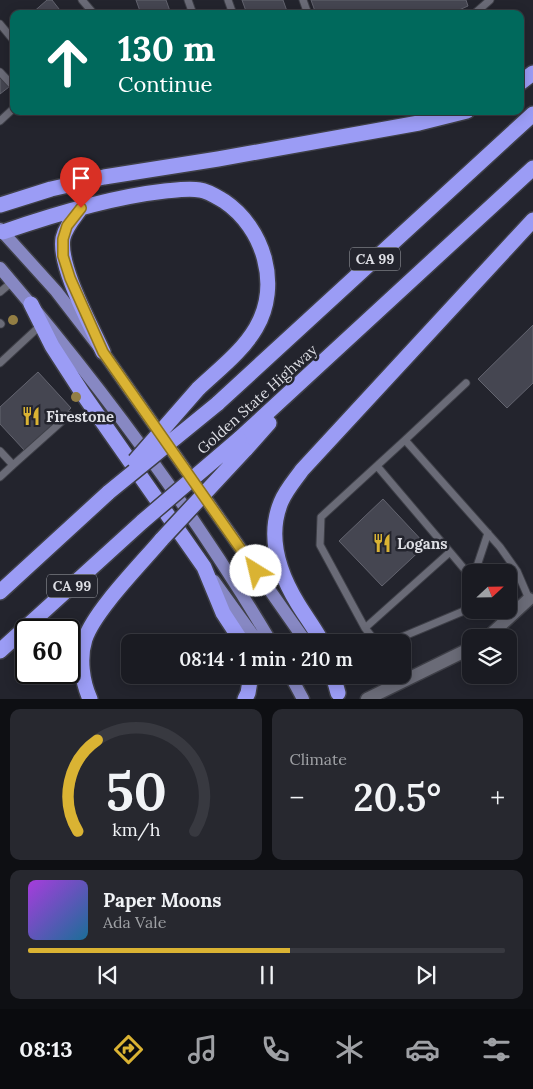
<!DOCTYPE html>
<meta charset="utf-8">
<style>
body{margin:0;font-family:Lora,serif;background:#27282f;color:#f1f3f6;height:100vh;display:flex;flex-direction:column;font-size:19px;white-space:nowrap}
*{box-sizing:border-box;margin:0}
p{font-size:16px;color:#9fa1a5}
.icon{flex:none;width:28px;height:28px;fill:none;stroke:currentColor;stroke-width:2;stroke-linecap:round;stroke-linejoin:round}
.map{position:relative;height:699px;overflow:hidden}
.panel{display:flex;flex-direction:column;gap:10px;padding:10px;background:#0e0f13;flex:1}
.panel>*{flex:none}
.top-card{position:absolute;left:10px;top:10px;width:514px;height:105px;border-radius:10px;box-shadow:0 2px 12px #0003,0 0 0 1px #383940;background:#00695c;color:#fff;overflow:hidden}
.needle{width:32px;rotate:68deg}
.buttons{position:absolute;left:462px;top:564px;display:grid;gap:10px}
.buttons a{display:grid;place-items:center;width:55px;height:55px;border-radius:10px;background:#1a1b22;box-shadow:0 2px 12px #0003,0 0 0 1px #383940;font-size:25px}
.speed{position:absolute;left:15px;top:619px;display:flex;gap:10px;font-size:25px;font-weight:700;text-align:center}
.speed>*{display:grid;place-content:center;width:65px;height:65px;border-radius:50%;background:#1a1b22;box-shadow:0 2px 12px #0003,0 0 0 1px #383940;line-height:1}
.speed .limit{border:2px solid #111;border-radius:8px;background:#fff;color:#111}
.pin{position:absolute;display:grid;place-items:center;width:42px;height:42px;color:#fff;margin:-51px -21px;border-radius:50% 50% 50% 0;rotate:-45deg;box-shadow:0 0 5px #0007}
.pin .icon{rotate:45deg}
.me{position:absolute;width:55px;margin:-28px;rotate:324deg;stroke-linejoin:round;filter:drop-shadow(0 0 4px #0008)}
.turn{display:flex;align-items:center;gap:18px;height:105px;padding:0 25px;font-size:22px}
.turn .icon{width:65px;height:65px;stroke-width:2.5}
.turn b{display:block;font-size:35px;line-height:42px}
.big{font-size:38px;font-weight:600;line-height:1.1}
.panel .tile{flex:1;display:flex;flex-direction:column;justify-content:center;gap:8px;min-width:0;padding:0 18px;border-radius:10px;background:#27282f}
.panel .dial{align-items:center;gap:0}
.dial svg{height:130px;overflow:visible;fill:none;stroke:#383940;stroke-width:7;stroke-linecap:round;text-anchor:middle}
.dial text{fill:#f1f3f6;stroke:none}
.song{display:flex;align-items:center;gap:15px}
.cover{width:60px;height:60px;border-radius:8px;background:linear-gradient(135deg,hsl(280 70% 55%),hsl(200 70% 35%))}
.played{height:5px;border-radius:2px;background:linear-gradient(90deg,#dab333 55%,#383940 55%)}
.keys{display:flex;justify-content:space-around;direction:ltr}
.heat{display:flex;justify-content:space-between;align-items:center;font-size:28px;direction:ltr}
.panel .tiles{flex:1;display:grid;gap:10px;grid-template-columns:1fr 1fr}
.tile:last-child{grid-column:span 2}
.trip{position:absolute;left:121px;top:634px;width:290px;height:50px;border-radius:10px;background:#1a1b22;box-shadow:0 2px 12px #0003,0 0 0 1px #383940;font-weight:600;line-height:50px;text-align:center}
.tabs{display:flex;height:80px;justify-content:space-around;align-items:center;background:#0a0b0e;color:#9fa1a5}
.tabs .icon{width:35px;height:35px}
.tabs .current{color:#dab333}
.tabs b{font-size:22px;color:#f1f3f6}
.map>svg:first-child{display:block}
</style>
<div class="map">
<svg width="533" height="699" viewBox="0 0 533 699">
<rect width="100%" height="100%" fill="#23242d"/>
<path fill="#454651" stroke="#63646f" d="M47,0H52L63,14H31Z
M136,0H166L171,14H141Z
M242,0H283L288,14H247Z
M311,0H466L468,6L450,14H316Z
M0,77L9,87L0,94Z
M533,325V383L507,408L478,379Z
M38,372L71,408L25,451L0,424V407Z
M383,499L426,545L382,586L339,541Z"/>
<g fill="none" stroke-linecap="round" stroke-linejoin="round">
<g stroke="#3e3f47" stroke-width="9">
<path id="lane" d="M82,0L94,14
M188,0L193,14
M228,0L233,14
M303,0L308,14
M474,14L490,0
M0,24L14,41
M0,72L14,87
M0,121L14,108
M0,292L12,282
M0,323L1,324
M0,363L41,325
M405,440L466,383
M0,451L13,465L69,415
M377,466L450,552
M0,477L13,465
M475,572L488,533
M509,579L517,571
M365,628L450,552L471,577
M376,642L365,628L320,545L321,517L405,440L500,547L517,571L529,599
M390,642L471,608"/>
</g>
<g stroke="#3e3f47" stroke-width="15">
<path id="street" d="M487,638L529,599
M367,699L471,648"/>
</g>
<g stroke="#3e3f47" stroke-width="15">
<path id="primary" d="M0,229L56,291L103,352L306,642
M0,268C101,386 192,509 271,642
M214,581L258,642
M290,675L303,699"/>
</g>
<g stroke="#3e3f47" stroke-width="18">
<path id="highway" d="M520,83L533,73
M0,205L51,189L104,177L218,159L419,123L467,111
M81,208C74,218 66,226 63,238C58,266 91,325 103,352
M3,232C55,214 111,197 165,191C176,190 189,188 200,190C208,191 217,197 224,201C264,228 281,285 256,328C242,352 218,370 198,389
M31,304L52,346L83,394L204,567L223,613L242,642
M217,404L533,114
M239,439L533,168
M245,450L269,423
M0,592L109,492
M322,642C315,629 306,617 298,604C279,573 267,536 281,502C286,490 295,480 302,470L533,220
M0,651L143,521
M333,675L338,693
M90,699C82,681 79,658 85,639C95,610 141,564 162,539
M245,699L248,693L251,675"/>
</g>
<use href="#lane" stroke="#6a6b77" stroke-width="7"/>
<use href="#street" stroke="#6a6b77" stroke-width="12"/>
<use href="#primary" stroke="#8788c3" stroke-width="12"/>
<use href="#highway" stroke="#9b9cf5" stroke-width="15"/>
<g stroke="#3e3f47" stroke-width="18" stroke-linecap="butt">
<path id="highway-bridge" d="M135,461L198,389
M109,492L217,404
M143,521L239,439
M162,539L245,450"/>
</g>
<use href="#highway-bridge" stroke="#9b9cf5" stroke-width="15"/>
</g>
<g fill="#937e44">
<circle cx="13" cy="320" r="5"/>
<circle cx="76" cy="397" r="5"/>
</g>
<g fill="none" stroke-linecap="round" stroke-linejoin="round">
<g stroke="#8e7421" stroke-width="12">
<path id="route" d="M81,208L67,226L63,239V256L70,278L103,352L256,571"/>
</g>
<use href="#route" stroke="#dab333" stroke-width="9"/>
</g>
<defs>
<g id="restaurant-bare" transform="scale(1.5)"><path d="M-5-6h1v4h1v-4h1v4h1v-4h1v5L-1.5 .5V6h-2V.5L-5-1ZM5-6V6H3V1.5H1.5Q1.5-4 5-6Z" fill="#dab333" stroke="#23242d" stroke-width="2.5" paint-order="stroke"/></g>
</defs>
<g fill-rule="evenodd">
<use href="#restaurant-bare" x="31" y="416"/>
<use href="#restaurant-bare" x="382" y="543"/>
</g>
<g text-anchor="middle" dominant-baseline="central" stroke-width="5" stroke-linejoin="round" paint-order="stroke">
<g fill="#23242d" stroke="#a5a6ad" stroke-width="1">
<rect x="350" y="247.5" width="50" height="23" rx="4"/>
<rect x="47" y="574.5" width="50" height="23" rx="4"/>
</g>
<g font-size="14" font-weight="bold" fill="#dddee4">
<text x="375" y="259">CA 99</text>
<text x="72" y="586">CA 99</text>
</g>
<g font-size="15" fill="#dddee4" stroke="#23242d">
<text transform="translate(257 399) rotate(-42)">Golden State Highway</text>
</g>
<g font-size="15" font-weight="bold" fill="#dddee4" stroke="#23242d" text-anchor="start">
<text x="46" y="416">Firestone</text>
<text x="397" y="543">Logans</text>
</g>
</g>
</svg>
<div class="buttons">
<a><svg class="needle" viewBox="-14 -14 28 28"><path d="M0-13l5 13h-10z" fill="#e53935"/><path d="M0 13l5-13h-10z" fill="#9fa1a5"/></svg></a>
<a><svg class="icon" aria-label="layers" viewBox="0 0 24 24"><path d="M12 4l9 5-9 5-9-5zM3 14l9 5 9-5"/></svg></a>
</div>
<div class="speed"><div class="limit">60</div></div>
<div class="pin" style="left:81px;top:208px;background:#d93025"><svg class="icon" aria-label="arrive" viewBox="0 0 24 24"><path d="M6 21V4h12l-3 4 3 4H6"/></svg></div>
<svg class="me" style="left:256px;top:571px" viewBox="-20 -20 40 40"><circle r="19" fill="#fff"/><path d="M0-13L10 11 0 6-10 11z" fill="#dab333"/></svg>
<div class="trip">08:14 · 1 min · 210 m</div>
<div class="top-card">
<div class="turn"><svg class="icon" aria-label="ahead" viewBox="0 0 24 24"><path d="M12 20V5M6 11l6-6 6 6"/></svg><div><b>130 m</b>Continue</div></div>
</div>
</div>
<section class="panel">
<div class="tiles">
<div class="tile dial"><svg viewBox="0 0 100 80">
<path d="M14 69A42 42 0 1 1 86 69"/>
<path d="M14 69A42 42 0 0 1 26 13" stroke="#dab333"/>
<text x="50" y="56" font-size="32" font-weight="700">50</text>
<text x="50" y="72" font-size="11">km/h</text>
</svg></div>
<div class="tile"><p>Climate</p>
<div class="heat"><a>−</a><b class="big">20.5°</b><a>+</a></div>
</div>
<div class="tile">
<div class="song"><i class="cover"></i><div><b>Paper Moons</b><p>Ada Vale</p></div></div>
<div class="played"></div>
<div class="keys"><svg class="icon" aria-label="previous" viewBox="0 0 24 24"><path d="M18 5L8 12l10 7zM5 5v14"/></svg><svg class="icon" aria-label="pause" viewBox="0 0 24 24"><path d="M8 5v14M16 5v14"/></svg><svg class="icon" aria-label="next" viewBox="0 0 24 24"><path d="M6 5l10 7-10 7zM19 5v14"/></svg></div>
</div>
</div>
</section>
<nav class="tabs">
<b>08:13</b>
<svg class="icon current" aria-label="directions" viewBox="0 0 24 24"><path d="M12 3l9 9-9 9-9-9zM9 14v-3h6M13 9l2 2-2 2"/></svg>
<svg class="icon" aria-label="music" viewBox="0 0 24 24"><path d="M9 18V5l10-2v13"/><circle cx="6" cy="18" r="3"/><circle cx="16" cy="16" r="3"/></svg>
<svg class="icon" aria-label="phone" viewBox="0 0 24 24"><path d="M5 4h4l2 5-3 2q2 4 5 5l2-3 5 2v4C11 20 4 13 5 4z"/></svg>
<svg class="icon" aria-label="climate" viewBox="0 0 24 24"><path d="M12 3v18M4 7l16 10M4 17L20 7"/></svg>
<svg class="icon" aria-label="car" viewBox="0 0 24 24"><path d="M5 17H2v-5l4-1 3-4h7l3 4 3 1v5h-3M9 17h6M6 11h13"/><circle cx="7" cy="17" r="2"/><circle cx="17" cy="17" r="2"/></svg>
<svg class="icon" aria-label="filters" viewBox="0 0 24 24"><path d="M4 7h16M4 17h16"/><circle cx="9" cy="7" r="2"/><circle cx="15" cy="17" r="2"/></svg>
</nav>
